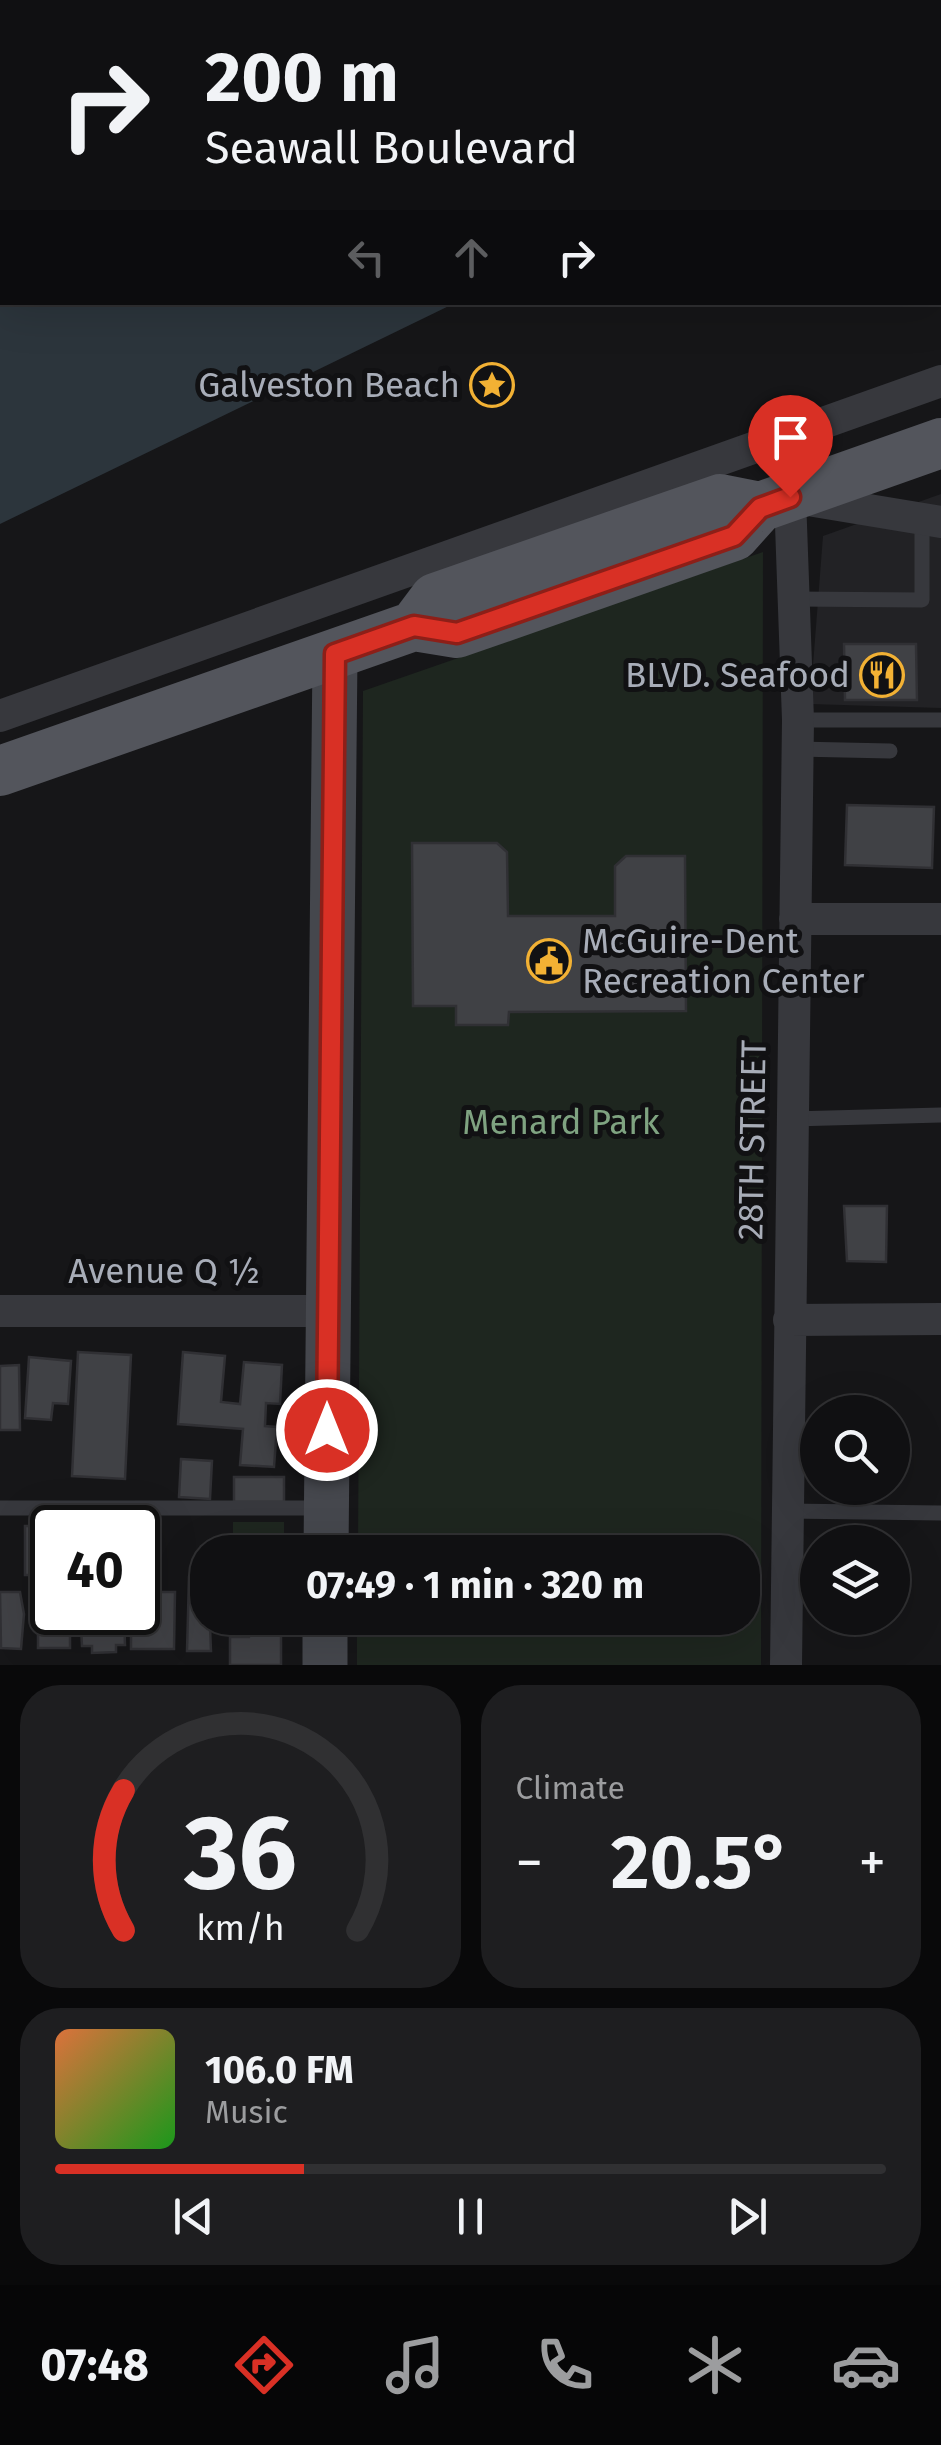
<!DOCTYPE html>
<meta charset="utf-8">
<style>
body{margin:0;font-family:"Fira Sans",sans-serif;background:#1e1e20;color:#f1f3f6;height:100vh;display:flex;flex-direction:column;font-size:38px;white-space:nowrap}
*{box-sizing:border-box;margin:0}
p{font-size:32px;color:#9c9d9f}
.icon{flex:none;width:55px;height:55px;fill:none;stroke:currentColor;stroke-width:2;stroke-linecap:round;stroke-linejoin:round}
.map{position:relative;height:1665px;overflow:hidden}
.sheet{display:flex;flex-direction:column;gap:20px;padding:20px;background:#09090a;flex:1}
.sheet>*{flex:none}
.top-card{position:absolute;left:0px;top:0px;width:942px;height:305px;box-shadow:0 10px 40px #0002,0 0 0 2px #303032;background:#101012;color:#f1f3f6;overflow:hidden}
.buttons{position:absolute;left:800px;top:1395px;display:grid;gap:20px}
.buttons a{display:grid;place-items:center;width:110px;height:110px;border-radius:50%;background:#101012;box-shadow:0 10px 40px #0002,0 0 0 2px #303032;font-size:50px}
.speed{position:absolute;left:30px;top:1505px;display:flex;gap:20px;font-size:50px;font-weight:700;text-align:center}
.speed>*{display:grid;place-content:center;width:130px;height:130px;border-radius:50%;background:#101012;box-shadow:0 10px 40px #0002,0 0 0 2px #303032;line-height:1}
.speed .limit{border:5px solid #111;border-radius:15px;background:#fff;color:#111}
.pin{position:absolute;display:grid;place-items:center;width:85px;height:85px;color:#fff;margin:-102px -42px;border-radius:50% 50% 50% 0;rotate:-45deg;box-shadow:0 0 10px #0007}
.pin .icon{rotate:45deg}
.me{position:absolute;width:110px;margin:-55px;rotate:0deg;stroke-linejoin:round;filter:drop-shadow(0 0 8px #0008)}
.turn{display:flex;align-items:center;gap:35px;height:210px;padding:0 40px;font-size:45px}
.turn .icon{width:130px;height:130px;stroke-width:2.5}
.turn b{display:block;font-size:70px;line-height:85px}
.lanes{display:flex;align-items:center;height:95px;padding:0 40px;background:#0003;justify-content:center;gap:50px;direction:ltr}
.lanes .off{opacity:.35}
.big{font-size:75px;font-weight:700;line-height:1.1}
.sheet .widget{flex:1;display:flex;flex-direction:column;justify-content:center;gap:15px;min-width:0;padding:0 35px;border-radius:40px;background:#1e1e20}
.sheet .dial{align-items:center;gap:0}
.dial svg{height:260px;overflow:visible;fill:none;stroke:#303032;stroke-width:7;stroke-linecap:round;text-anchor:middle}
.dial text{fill:#f1f3f6;stroke:none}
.song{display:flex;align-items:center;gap:30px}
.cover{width:120px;height:120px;border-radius:15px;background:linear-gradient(135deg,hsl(20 70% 55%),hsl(120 70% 35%))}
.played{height:10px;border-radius:5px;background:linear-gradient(90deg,#d93025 30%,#303032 30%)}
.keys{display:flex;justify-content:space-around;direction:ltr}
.heat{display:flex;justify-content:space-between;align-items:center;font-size:55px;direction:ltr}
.sheet .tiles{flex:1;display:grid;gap:20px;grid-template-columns:1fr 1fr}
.widget:last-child{grid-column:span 2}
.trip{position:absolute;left:190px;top:1535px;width:570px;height:100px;border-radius:40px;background:#101012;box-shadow:0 10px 40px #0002,0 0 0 2px #303032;font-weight:700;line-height:100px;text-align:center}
.menu{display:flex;height:160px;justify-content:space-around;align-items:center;background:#060607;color:#9c9d9f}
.menu .icon{width:70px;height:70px}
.menu .current{color:#d93025}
.menu b{font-size:45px;color:#f1f3f6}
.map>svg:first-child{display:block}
</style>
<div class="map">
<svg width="941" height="1665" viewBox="0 0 941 1665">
<rect width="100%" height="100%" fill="#161618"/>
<path fill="#222225" d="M941,494V708L810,704L823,536Z"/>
<path fill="#1e261f" d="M763,552L761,1665H357V1618H742V1552H358L363,691Z
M233,1522H284V1552H233Z"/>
<path fill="#2c353c" d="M0,0H941V127L940,2H2V302L455,303L0,524Z"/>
<path fill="#404145" stroke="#303034" stroke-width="2.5" d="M844,644H916L917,700H845Z
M847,805L934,807L932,868L845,865Z
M412,843H497L507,852L508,916H615V866L626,856H685L686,1011L509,1012L508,1025H456V1006H413Z
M844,1206H887L886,1262L847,1261Z
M78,1352L131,1355L125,1479L72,1476Z
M183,1352L225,1356L221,1402L240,1404L244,1362L282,1365L280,1404L266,1403L265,1426L277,1427L274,1467L240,1465L243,1429L178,1424Z
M29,1357L71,1361L68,1404L53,1403L51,1420L25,1418Z
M19,1365L20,1430H0V1366Z
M181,1459L212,1461L210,1499L179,1497Z
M234,1477H284V1502H234Z
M25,1526H68L52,1528V1575H25Z
M189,1577H208L211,1651H187Z
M38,1587H52V1612H70V1648H38Z
M0,1592H20L24,1614L21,1649L1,1648Z
M138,1592H175L174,1649H131V1612H138Z
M80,1612H124L125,1645H116V1652L92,1653V1646H82Z
M253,1623L281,1624V1665H230V1637H249Z"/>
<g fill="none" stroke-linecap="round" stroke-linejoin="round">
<path stroke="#37383d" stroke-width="15" d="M794,599L922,600V522
M798,720H941
M797,749L890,751
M792,1119L941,1115
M0,1508H323
M787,1511L941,1513"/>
<path stroke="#37383d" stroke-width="32" d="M0,716L941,381
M795,919H941
M0,1311H328
M789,1320L941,1319
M786,1665L798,720L790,497L941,522"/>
<path stroke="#45474d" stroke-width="45" d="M326,1552L335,654
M325,1665V1618"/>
<path stroke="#53555c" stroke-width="50" d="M414,626L435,598L720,499L760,507
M0,771L414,626L457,633L734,536L760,507L941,443"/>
</g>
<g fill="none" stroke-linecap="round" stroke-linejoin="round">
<g stroke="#8d1f18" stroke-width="25">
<path id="route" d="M327,1430L335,654L414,626L457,633L734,536L760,508L790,497"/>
</g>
<use href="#route" stroke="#d93025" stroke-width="18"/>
</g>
<defs>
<g id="sight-ring" transform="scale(2.25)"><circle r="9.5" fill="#111113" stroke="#f2b134" stroke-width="1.5"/><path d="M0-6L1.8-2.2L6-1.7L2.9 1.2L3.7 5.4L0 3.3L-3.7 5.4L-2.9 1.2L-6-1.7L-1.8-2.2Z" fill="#f2b134"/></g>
<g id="restaurant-ring" transform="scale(2.25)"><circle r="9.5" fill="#111113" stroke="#f2b134" stroke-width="1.5"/><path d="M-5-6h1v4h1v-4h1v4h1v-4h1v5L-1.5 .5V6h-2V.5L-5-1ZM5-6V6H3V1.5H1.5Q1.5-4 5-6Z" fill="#f2b134"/></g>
<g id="civic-ring" transform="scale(2.25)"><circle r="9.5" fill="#111113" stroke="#f2b134" stroke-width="1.5"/><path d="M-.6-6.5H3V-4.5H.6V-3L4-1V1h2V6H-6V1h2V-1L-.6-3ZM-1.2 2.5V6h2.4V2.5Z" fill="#f2b134"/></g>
</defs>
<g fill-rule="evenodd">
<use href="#sight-ring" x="492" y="385"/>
<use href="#restaurant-ring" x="882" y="675"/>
<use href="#civic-ring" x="549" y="961"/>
</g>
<g text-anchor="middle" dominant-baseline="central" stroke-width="10" stroke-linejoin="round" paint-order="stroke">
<g font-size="35" fill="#a8adb8" stroke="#111113" text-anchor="end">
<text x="460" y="385">Galveston Beach</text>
<text x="850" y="675">BLVD. Seafood</text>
<text x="582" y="941" text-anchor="start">McGuire-Dent<tspan x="582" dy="40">Recreation Center</tspan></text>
</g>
<g font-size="35" fill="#7fa381" stroke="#111113">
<text x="561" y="1122">Menard Park</text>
</g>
<g font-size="35" fill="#a8adb8" stroke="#111113">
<text transform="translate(752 1140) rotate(-89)">28TH STREET</text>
<text x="164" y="1271">Avenue Q ½</text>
</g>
</g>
</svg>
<div class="buttons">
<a><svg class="icon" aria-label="search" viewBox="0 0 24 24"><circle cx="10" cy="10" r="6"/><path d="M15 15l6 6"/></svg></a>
<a><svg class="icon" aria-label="layers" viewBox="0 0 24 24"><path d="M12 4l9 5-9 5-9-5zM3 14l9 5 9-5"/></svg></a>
</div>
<div class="speed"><div class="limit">40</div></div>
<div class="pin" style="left:790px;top:497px;background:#d93025"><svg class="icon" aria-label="arrive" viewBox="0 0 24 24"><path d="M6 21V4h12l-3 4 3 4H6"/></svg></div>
<svg class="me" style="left:327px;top:1430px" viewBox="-20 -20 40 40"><circle r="17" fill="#d93025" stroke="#fff" stroke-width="3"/><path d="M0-11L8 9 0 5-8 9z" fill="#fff"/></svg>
<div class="trip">07:49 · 1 min · 320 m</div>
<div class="top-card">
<div class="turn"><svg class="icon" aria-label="right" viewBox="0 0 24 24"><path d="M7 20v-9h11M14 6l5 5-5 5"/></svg><div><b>200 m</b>Seawall Boulevard</div></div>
<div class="lanes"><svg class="icon off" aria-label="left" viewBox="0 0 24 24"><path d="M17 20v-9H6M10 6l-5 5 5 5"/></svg><svg class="icon off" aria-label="ahead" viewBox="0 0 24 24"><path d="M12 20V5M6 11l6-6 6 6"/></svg><svg class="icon" aria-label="right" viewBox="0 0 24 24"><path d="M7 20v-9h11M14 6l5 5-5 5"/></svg></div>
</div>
</div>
<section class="sheet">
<div class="tiles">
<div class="widget dial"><svg viewBox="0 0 100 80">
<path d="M14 69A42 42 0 1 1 86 69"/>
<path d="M14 69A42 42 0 0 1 14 26" stroke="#d93025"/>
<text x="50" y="56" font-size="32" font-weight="700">36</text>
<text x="50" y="72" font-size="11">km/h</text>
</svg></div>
<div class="widget"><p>Climate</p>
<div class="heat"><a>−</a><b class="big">20.5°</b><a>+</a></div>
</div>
<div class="widget">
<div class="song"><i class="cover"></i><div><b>106.0 FM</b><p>Music</p></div></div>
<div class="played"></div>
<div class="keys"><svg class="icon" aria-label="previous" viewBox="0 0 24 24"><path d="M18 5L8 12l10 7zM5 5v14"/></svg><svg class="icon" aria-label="pause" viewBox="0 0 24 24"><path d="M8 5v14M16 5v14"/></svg><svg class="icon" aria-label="next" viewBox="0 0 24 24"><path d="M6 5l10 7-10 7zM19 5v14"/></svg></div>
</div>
</div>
</section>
<nav class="menu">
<b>07:48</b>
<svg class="icon current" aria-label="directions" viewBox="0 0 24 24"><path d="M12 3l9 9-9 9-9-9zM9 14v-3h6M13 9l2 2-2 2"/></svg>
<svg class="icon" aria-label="music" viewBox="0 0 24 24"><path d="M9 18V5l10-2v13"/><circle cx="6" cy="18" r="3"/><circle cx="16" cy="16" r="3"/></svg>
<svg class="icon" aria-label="phone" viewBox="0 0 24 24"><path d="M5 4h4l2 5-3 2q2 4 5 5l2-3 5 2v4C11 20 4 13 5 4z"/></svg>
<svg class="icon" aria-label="climate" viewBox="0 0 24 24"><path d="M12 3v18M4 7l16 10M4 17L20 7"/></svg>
<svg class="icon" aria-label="car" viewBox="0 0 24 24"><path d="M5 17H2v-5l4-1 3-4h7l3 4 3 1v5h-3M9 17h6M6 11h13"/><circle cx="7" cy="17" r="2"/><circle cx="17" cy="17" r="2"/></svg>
</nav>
